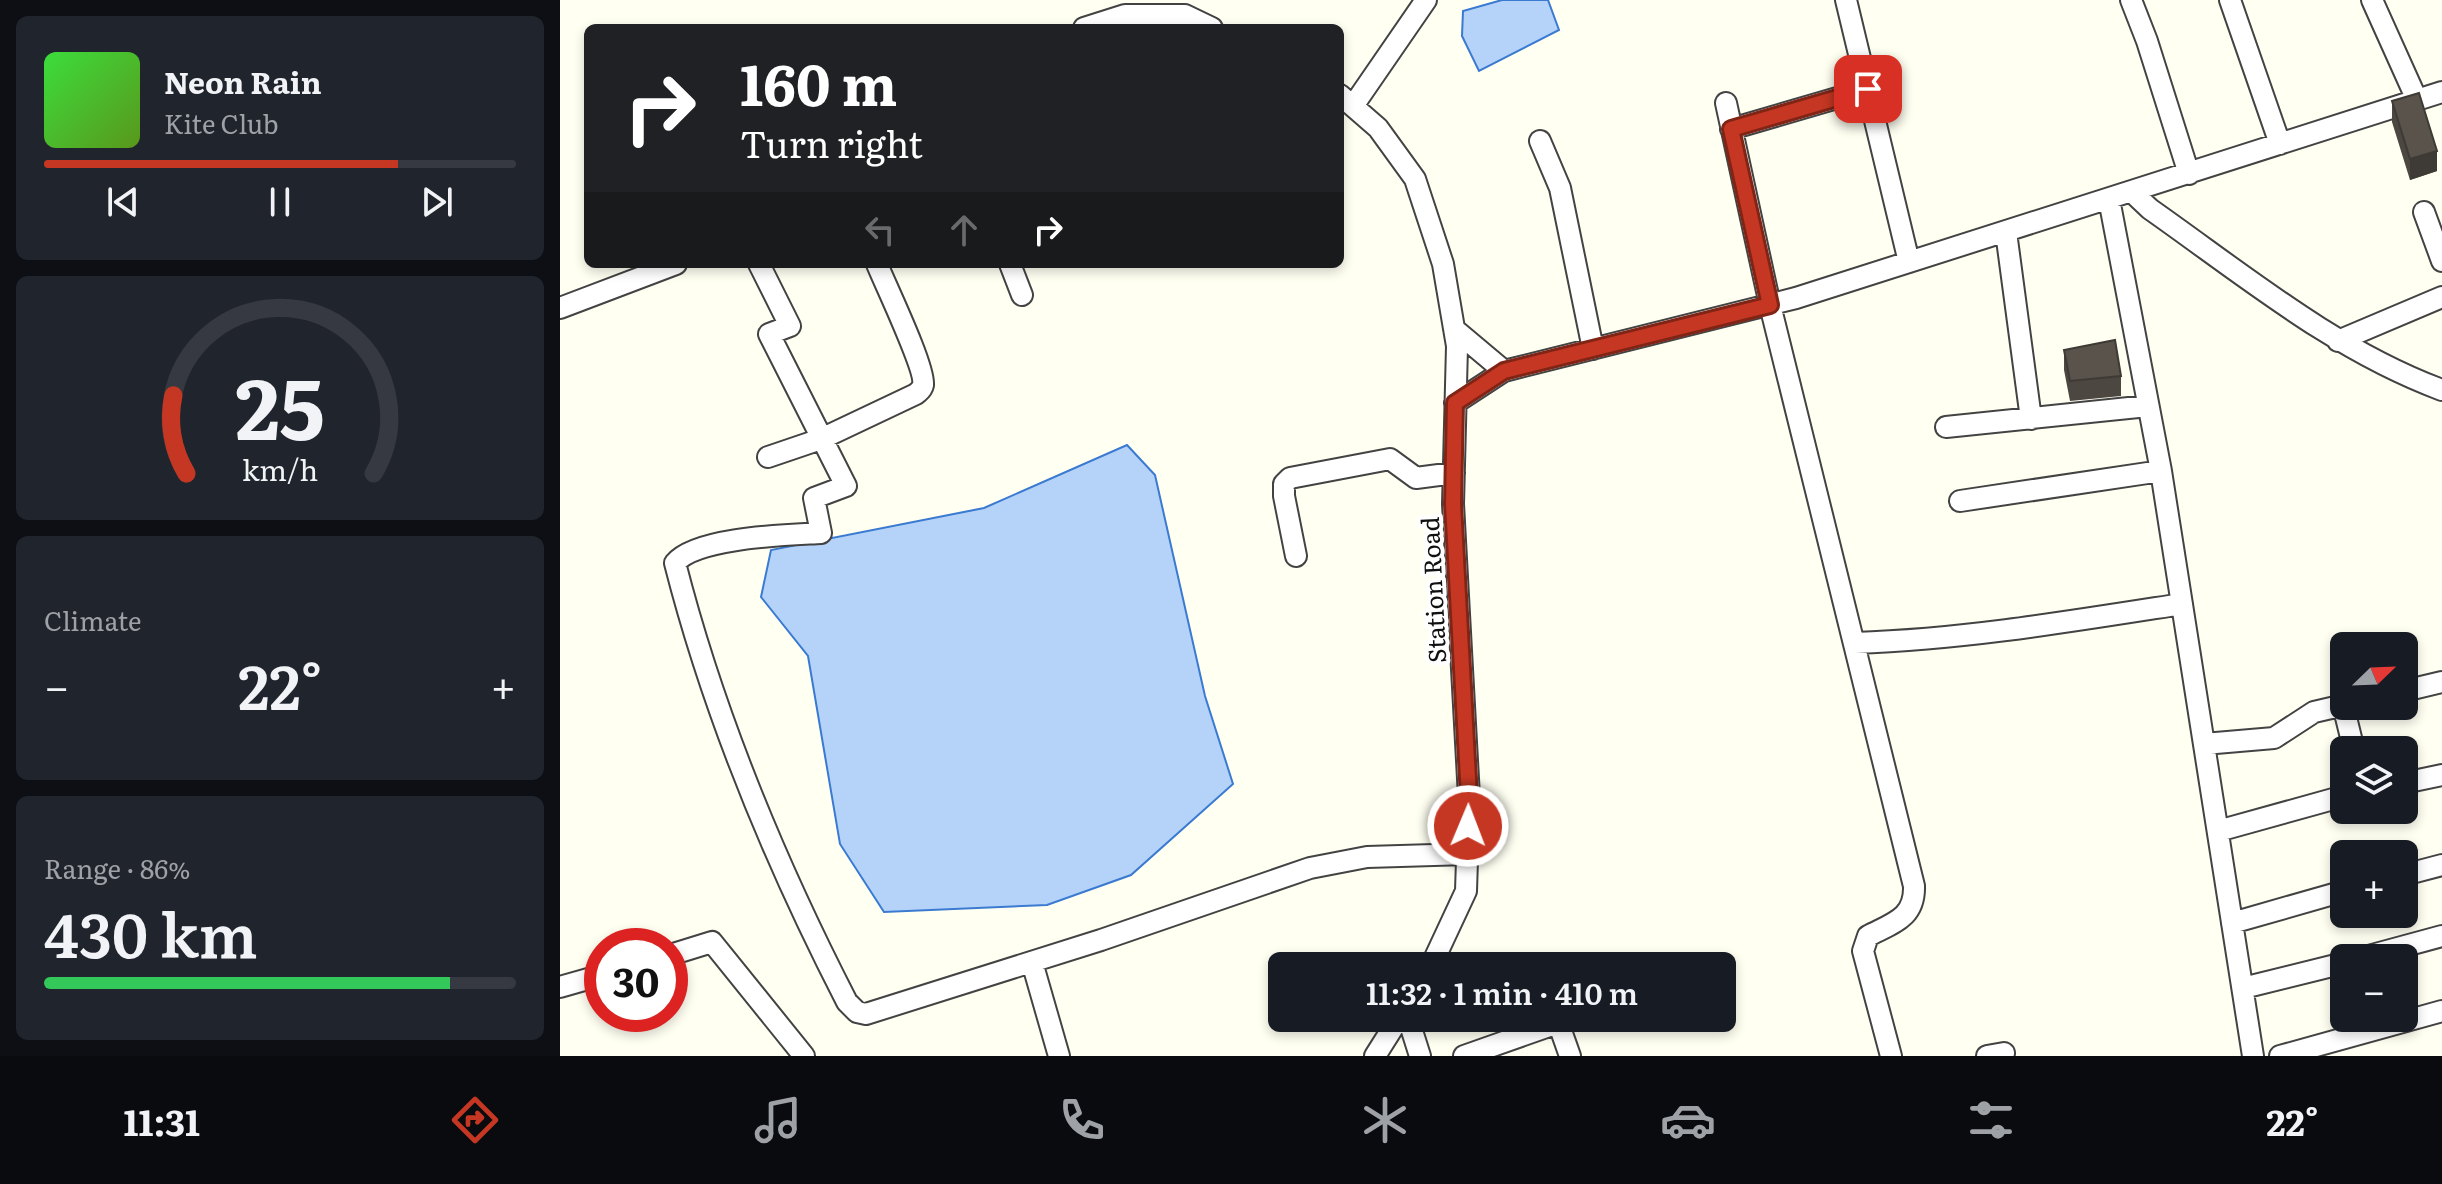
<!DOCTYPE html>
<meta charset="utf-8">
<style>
body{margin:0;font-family:Literata,serif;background:#20242c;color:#f1f3f6;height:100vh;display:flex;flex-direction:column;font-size:30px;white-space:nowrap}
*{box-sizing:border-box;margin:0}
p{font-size:26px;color:#9ea1a6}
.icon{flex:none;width:44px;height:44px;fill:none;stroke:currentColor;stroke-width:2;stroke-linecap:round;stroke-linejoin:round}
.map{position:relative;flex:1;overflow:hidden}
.drawer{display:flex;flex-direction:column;gap:16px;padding:16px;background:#0d0f14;width:560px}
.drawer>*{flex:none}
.guide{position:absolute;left:24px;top:24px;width:760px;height:244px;border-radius:12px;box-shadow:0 4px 12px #0003;background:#202124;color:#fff;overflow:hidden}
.needle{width:52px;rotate:67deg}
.fabs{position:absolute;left:1770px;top:632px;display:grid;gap:16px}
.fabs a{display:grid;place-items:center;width:88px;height:88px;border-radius:12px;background:#171b24;box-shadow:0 4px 12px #0003;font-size:40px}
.speed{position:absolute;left:24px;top:928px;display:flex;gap:16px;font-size:40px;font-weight:700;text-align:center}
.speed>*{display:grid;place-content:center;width:104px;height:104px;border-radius:50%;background:#171b24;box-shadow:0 4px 12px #0003;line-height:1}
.speed .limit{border:12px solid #d22;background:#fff;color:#111}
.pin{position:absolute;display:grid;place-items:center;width:68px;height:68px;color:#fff;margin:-34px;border-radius:16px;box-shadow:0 4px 12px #0006}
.me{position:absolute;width:88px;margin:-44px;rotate:1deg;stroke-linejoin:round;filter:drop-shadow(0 0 6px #0008)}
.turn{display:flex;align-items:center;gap:28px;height:168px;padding:0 24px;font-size:36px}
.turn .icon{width:104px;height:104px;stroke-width:2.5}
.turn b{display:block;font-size:56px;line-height:68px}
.lanes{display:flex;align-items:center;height:76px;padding:0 24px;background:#0003;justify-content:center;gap:40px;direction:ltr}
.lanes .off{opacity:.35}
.big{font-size:60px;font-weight:600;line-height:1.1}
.drawer .widget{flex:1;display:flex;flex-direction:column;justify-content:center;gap:12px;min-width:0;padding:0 28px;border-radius:12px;background:#20242c}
.drawer .dial{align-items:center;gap:0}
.dial svg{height:208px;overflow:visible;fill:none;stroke:#363941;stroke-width:7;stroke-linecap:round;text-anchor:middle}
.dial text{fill:#f1f3f6;stroke:none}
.song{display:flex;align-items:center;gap:24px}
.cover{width:96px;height:96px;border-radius:12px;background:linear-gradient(135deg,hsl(120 70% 55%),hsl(90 70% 35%))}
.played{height:8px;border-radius:4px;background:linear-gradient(90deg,#c53722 75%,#363941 75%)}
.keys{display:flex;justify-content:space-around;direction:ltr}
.heat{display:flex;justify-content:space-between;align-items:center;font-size:44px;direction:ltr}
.charge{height:12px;border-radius:6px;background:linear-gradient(90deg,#34c759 86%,#363941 0)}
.trip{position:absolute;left:708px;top:952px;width:468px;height:80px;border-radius:12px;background:#171b24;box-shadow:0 4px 12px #0003;font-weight:600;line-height:80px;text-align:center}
.menu{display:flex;height:128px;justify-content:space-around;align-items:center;background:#090b0e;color:#9ea1a6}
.menu .icon{width:56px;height:56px}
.menu .active{color:#c53722}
.menu b{font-size:36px;color:#f1f3f6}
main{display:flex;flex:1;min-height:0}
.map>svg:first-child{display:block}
</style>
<main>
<section class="drawer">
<div class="widget">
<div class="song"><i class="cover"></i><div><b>Neon Rain</b><p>Kite Club</p></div></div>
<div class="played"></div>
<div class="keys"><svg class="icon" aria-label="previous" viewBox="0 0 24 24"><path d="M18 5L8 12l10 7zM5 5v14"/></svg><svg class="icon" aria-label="pause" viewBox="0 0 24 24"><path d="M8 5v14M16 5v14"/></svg><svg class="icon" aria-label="next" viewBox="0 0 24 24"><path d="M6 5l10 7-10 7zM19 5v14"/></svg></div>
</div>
<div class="widget dial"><svg viewBox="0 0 100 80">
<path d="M14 69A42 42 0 1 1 86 69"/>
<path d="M14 69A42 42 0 0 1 9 39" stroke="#c53722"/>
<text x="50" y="56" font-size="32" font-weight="700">25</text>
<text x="50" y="72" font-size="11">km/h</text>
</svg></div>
<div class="widget"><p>Climate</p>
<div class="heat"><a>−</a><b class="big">22°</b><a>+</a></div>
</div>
<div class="widget"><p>Range · 86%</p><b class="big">430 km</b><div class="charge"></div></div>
</section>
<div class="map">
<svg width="1882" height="1056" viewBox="0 0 1882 1056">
<rect width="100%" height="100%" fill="#fffff2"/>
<path fill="#b5d3f8" stroke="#3a7ad1" stroke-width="2" d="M942,0H988L999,30L919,71L902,36L903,11Z
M567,445L595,475L645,696L673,784L571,875L487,905L324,912L280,844L248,656L201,597L211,550L424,508Z"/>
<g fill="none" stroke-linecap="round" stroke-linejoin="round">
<g stroke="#434343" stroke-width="24">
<path id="minor" d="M1286,0L1349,262
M1571,0L1587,41L1629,174
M1670,0L1720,144
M1812,0L1857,100
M524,28L565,15H625L652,28
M780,95L818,128L855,179L883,264L897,346L893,504L909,797L906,891L871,966
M1166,103L1210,305L1354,886C1355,918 1333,923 1308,936L1303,951L1331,1056
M793,106L866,0
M1171,129L1308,89
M980,141L1000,188L1033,349
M1572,192L1590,209C1684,275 1774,350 1882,390
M1549,199L1601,471L1693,1056
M1864,212L1882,261
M1446,232L1471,419
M199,264L230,326L209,334L286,486L254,498L261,533C228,535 136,537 115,563C154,716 215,862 287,1002L297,1012L306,1014L541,940L750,868L807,857L907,854
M450,264L462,295
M0,308L116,264
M894,329L944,371
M1778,341L1882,297
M895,403L944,371L1236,298L1882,92
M1386,427L1588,406
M208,457L261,439L356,394C359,391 362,390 363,385C366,369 325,284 317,264
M1400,501L1601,471
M736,556L724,496V484L730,478L830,459L856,478L894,473
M1295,643C1406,639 1513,621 1622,604
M1844,691L1882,682
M1783,705L1794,750
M1644,744L1714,738L1754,712L1784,705
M1844,783L1882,775
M1658,831L1784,796
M1844,875L1882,865
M1672,923L1784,891
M110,955L152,942L244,1056
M1801,958L1882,936
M472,962L499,1056
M0,987L42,975
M1683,988L1784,963
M848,1018L860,1056
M998,1022L1010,1056
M815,1056L839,1018
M904,1056L1012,1018
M1427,1056L1444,1053
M1720,1056L1882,1011"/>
</g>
<use href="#minor" stroke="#fff" stroke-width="20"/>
</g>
<path fill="#4d4741" d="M1832,101L1877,171L1850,180L1832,122Z
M1504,350L1561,376V396L1510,401L1504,370Z"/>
<path fill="#3e3a35" d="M1877,151V171L1850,180V159Z"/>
<path fill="#59534c" stroke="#3e3a35" stroke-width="2" d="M1859,93L1877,151L1850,159L1832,101Z
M1555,340L1561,376L1510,381L1504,350Z"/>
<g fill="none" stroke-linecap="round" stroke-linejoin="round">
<g stroke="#802416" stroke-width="20">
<path id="route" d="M908,826L909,797L893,504L895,403L944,371L1210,305L1171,129L1308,89"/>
</g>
<use href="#route" stroke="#c53722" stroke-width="14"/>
</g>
<g text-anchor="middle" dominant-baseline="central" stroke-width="8" stroke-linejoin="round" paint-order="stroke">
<g font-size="24" fill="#101010" stroke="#fff">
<text transform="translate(872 590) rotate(-93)">Station Road</text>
</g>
</g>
</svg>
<div class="fabs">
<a><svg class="needle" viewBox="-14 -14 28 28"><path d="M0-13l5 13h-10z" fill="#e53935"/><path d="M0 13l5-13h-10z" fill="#9ea1a6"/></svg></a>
<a><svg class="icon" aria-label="layers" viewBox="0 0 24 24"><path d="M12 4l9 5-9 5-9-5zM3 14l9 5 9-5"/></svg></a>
<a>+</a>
<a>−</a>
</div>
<div class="speed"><div class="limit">30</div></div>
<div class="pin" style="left:1308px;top:89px;background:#d93025"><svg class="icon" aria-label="arrive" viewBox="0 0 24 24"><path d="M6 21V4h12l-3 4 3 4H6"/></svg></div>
<svg class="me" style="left:908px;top:826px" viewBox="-20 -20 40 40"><circle r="17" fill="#c53722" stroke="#fff" stroke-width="3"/><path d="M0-11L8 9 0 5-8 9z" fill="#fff"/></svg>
<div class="trip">11:32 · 1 min · 410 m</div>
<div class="guide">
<div class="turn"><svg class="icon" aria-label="right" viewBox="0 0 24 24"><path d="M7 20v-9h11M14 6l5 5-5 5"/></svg><div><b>160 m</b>Turn right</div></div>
<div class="lanes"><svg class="icon off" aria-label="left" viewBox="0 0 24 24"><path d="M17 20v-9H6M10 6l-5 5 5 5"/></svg><svg class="icon off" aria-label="ahead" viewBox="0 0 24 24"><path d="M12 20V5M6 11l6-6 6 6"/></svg><svg class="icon" aria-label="right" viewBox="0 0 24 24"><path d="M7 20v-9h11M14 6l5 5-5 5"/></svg></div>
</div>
</div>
</main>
<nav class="menu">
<b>11:31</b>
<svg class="icon active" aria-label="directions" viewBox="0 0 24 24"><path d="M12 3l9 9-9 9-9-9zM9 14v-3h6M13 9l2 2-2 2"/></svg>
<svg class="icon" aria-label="music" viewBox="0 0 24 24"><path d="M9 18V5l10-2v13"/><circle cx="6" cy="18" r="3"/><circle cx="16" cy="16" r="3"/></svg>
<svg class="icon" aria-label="phone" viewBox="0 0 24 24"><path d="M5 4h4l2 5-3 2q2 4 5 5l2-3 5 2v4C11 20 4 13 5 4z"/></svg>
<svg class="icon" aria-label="climate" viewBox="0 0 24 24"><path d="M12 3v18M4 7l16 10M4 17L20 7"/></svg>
<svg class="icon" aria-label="car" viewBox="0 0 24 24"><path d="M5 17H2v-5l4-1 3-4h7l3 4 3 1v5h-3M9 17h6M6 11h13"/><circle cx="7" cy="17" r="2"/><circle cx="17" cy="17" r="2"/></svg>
<svg class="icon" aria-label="filters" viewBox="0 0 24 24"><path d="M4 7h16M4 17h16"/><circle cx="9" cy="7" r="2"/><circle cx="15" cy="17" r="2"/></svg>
<b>22°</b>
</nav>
